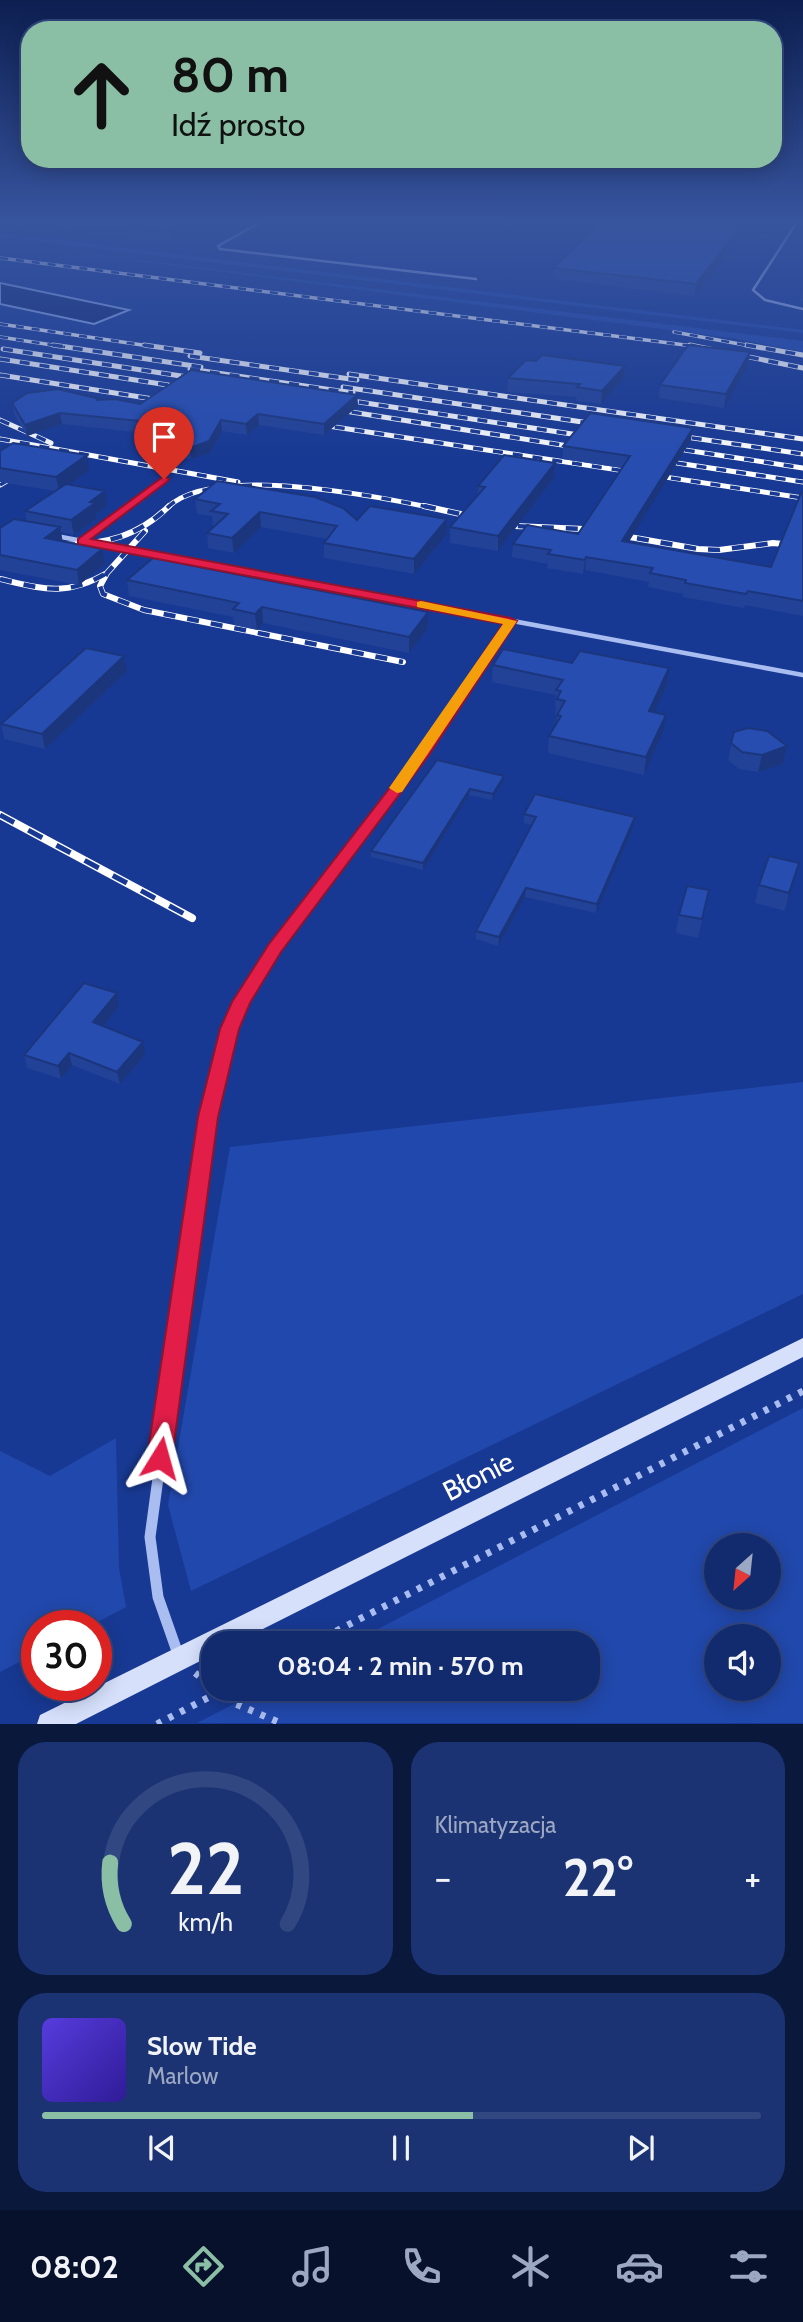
<!DOCTYPE html>
<html lang="pl">
<meta charset="utf-8">
<style>
body{margin:0;font-family:Cabin,sans-serif;background:#1b3373;color:#f1f3f6;height:100vh;display:flex;flex-direction:column;font-size:26px;white-space:nowrap}
*{box-sizing:border-box;margin:0}
p{font-size:23px;color:#9ca7c2}
.icon{flex:none;width:38px;height:38px;fill:none;stroke:currentColor;stroke-width:2;stroke-linecap:round;stroke-linejoin:round}
.map{position:relative;height:1724px;overflow:hidden}
.sheet{display:flex;flex-direction:column;gap:18px;padding:18px;background:#0a183c;flex:1}
.sheet>*{flex:none}
.top-card{position:absolute;left:21px;top:21px;width:761px;height:147px;border-radius:28px;box-shadow:0 4px 18px #0003,0 0 0 2px #314781;background:#8abfa5;color:#111;overflow:hidden}
.needle{width:46px;rotate:207deg}
.fabs{position:absolute;left:704px;top:1533px;display:grid;gap:14px}
.fabs a{display:grid;place-items:center;width:77px;height:77px;border-radius:50%;background:#122b6e;box-shadow:0 4px 18px #0003,0 0 0 2px #314781;font-size:35px}
.speed{position:absolute;left:21px;top:1610px;display:flex;gap:14px;font-size:35px;font-weight:700;text-align:center}
.speed>*{display:grid;place-content:center;width:91px;height:91px;border-radius:50%;background:#122b6e;box-shadow:0 4px 18px #0003,0 0 0 2px #314781;line-height:1}
.speed .limit{border:10px solid #d22;background:#fff;color:#111}
.pin{position:absolute;display:grid;place-items:center;width:60px;height:60px;color:#fff;margin:-72px -30px;border-radius:50% 50% 50% 0;rotate:-45deg;box-shadow:0 0 7px #0007}
.pin .icon{rotate:45deg}
.me{position:absolute;width:77px;margin:-38px;rotate:8deg;stroke-linejoin:round;filter:drop-shadow(0 0 5px #0008)}
.turn{display:flex;align-items:center;gap:24px;height:147px;padding:0 35px;font-size:32px}
.turn .icon{width:91px;height:91px;stroke-width:2.5}
.turn b{display:block;font-size:49px;line-height:60px}
.big{font-size:52px;font-weight:800;line-height:1.1}
.sheet .widget{flex:1;display:flex;flex-direction:column;justify-content:center;gap:10px;min-width:0;padding:0 24px;border-radius:28px;background:#1b3373}
.sheet .dial{align-items:center;gap:0}
.dial svg{height:182px;overflow:visible;fill:none;stroke:#314781;stroke-width:7;stroke-linecap:round;text-anchor:middle}
.dial text{fill:#f1f3f6;stroke:none}
.song{display:flex;align-items:center;gap:21px}
.cover{width:84px;height:84px;border-radius:10px;background:linear-gradient(135deg,hsl(250 70% 55%),hsl(250 70% 35%))}
.played{height:7px;border-radius:4px;background:linear-gradient(90deg,#8abfa5 60%,#314781 60%)}
.keys{display:flex;justify-content:space-around;direction:ltr}
.heat{display:flex;justify-content:space-between;align-items:center;font-size:38px;direction:ltr}
.sheet .tiles{flex:1;display:grid;gap:18px;grid-template-columns:1fr 1fr}
.widget:last-child{grid-column:span 2}
.trip{position:absolute;left:201px;top:1631px;width:399px;height:70px;border-radius:28px;background:#122b6e;box-shadow:0 4px 18px #0003,0 0 0 2px #314781;font-weight:800;line-height:70px;text-align:center}
.tabs{display:flex;height:112px;justify-content:space-around;align-items:center;background:#07112c;color:#9ca7c2}
.tabs .icon{width:49px;height:49px}
.tabs .active{color:#8abfa5}
.tabs b{font-size:32px;color:#f1f3f6}
.map>svg:first-child{display:block}
</style>
<div class="map">
<svg width="803" height="1724" viewBox="0 0 803 1724">
<rect width="100%" height="100%" fill="#183993"/>
<path fill="#2148ac" fill-rule="evenodd" d="M0,233L803,330V333L0,237Z
M0,243L803,341V352L731,338Z
M803,1082V1294L191,1591L168,1505L230,1147Z
M803,1408V1723H197L263,1689H588V1643H351ZM768,1545V1598H716V1545ZM768,1636V1689H716V1636Z
M116,1438L119,1568L126,1607L90,1626H37V1653L0,1672V1451L50,1476Z"/>
<path fill="#102970" stroke="#9bb5f2" stroke-width="2" d="M0,283L129,310L94,324L0,304Z"/>
<g fill="none" stroke-linecap="round" stroke-linejoin="round">
<path stroke="#a9bdf0" stroke-width="7" stroke-dasharray="5 8" stroke-linecap="butt" d="M313,1643L803,1391
M195,1673L236,1704L283,1724
M157,1724L225,1689"/>
<path stroke="#a9bdf0" stroke-width="2.5" d="M266,219L218,246L220,249L476,279
M799,219L753,290L765,300L803,309
M18,225L31,219"/>
<path stroke="#a9bdf0" stroke-width="3.5" d="M126,508L164,479"/>
<path stroke="#a9bdf0" stroke-width="4.5" d="M56,536L803,675
M82,541L128,506
M450,713L511,621"/>
<path stroke="#a9bdf0" stroke-width="5" d="M258,973L451,711"/>
<path stroke="#a9bdf0" stroke-width="6" d="M208,1117L230,1029L259,971"/>
<path stroke="#a9bdf0" stroke-width="9" d="M182,1304L208,1117"/>
<path stroke="#a9bdf0" stroke-width="11" d="M178,1654L158,1597L150,1537L182,1302"/>
<path fill="#d6e0fb" fill-rule="evenodd" d="M803,1338V1357L235,1643H214V1654L76,1724H37L40,1715Z"/>
<g stroke="#fff" stroke-width="3.5">
<path id="rail-far3" d="M0,258L701,347
M0,324L156,347
M674,332L756,347
M0,337L65,347"/>
</g>
<g stroke="#fff" stroke-width="5">
<path id="rail-far2" d="M53,345L201,367
M144,345L200,353
M690,345L803,368
M746,345L803,355
M3,349L201,379
M190,356L357,380
M0,359L187,388
M190,369L353,393
M349,374L803,439
M0,375L166,401
M343,387L603,425
M339,399L592,437
M332,409L581,448
M0,420L51,443
M315,424L803,498
M672,435L803,454
M0,439L238,482
M665,447L803,468
M657,460L803,482
M0,485L22,472
M167,508C212,463 375,496 433,508"/>
</g>
<g stroke="#fff" stroke-width="6">
<path id="rail-far1" d="M424,506L515,526L584,529L698,549L719,550L773,543L803,546
M145,531L107,573L100,586L103,594L144,610L403,662
M63,545C105,544 138,537 169,506
M0,579C43,589 66,597 107,573"/>
</g>
<g stroke="#fff" stroke-width="8">
<path id="rail" d="M0,815L192,918"/>
</g>
<use href="#rail-far3" stroke="#183993" stroke-width="2.5" stroke-dasharray="8" stroke-linecap="butt"/>
<use href="#rail-far2" stroke="#183993" stroke-width="3.5" stroke-dasharray="10" stroke-linecap="butt"/>
<use href="#rail-far1" stroke="#183993" stroke-width="4.5" stroke-dasharray="12" stroke-linecap="butt"/>
<use href="#rail" stroke="#183993" stroke-width="5" stroke-dasharray="16" stroke-linecap="butt"/>
</g>
<path fill="#224298" d="M57,219H220L174,244L59,230Z
M605,219H753L695,296L552,279L553,268Z
M803,288V301H800Z
M536,361L625,366L623,379L601,404L576,401L577,397L507,392L508,378Z
M748,365L724,408L659,398L660,385Z
M357,395L358,406L324,435L259,425L247,435L222,431L210,453L191,459L160,455L154,443L153,434L62,424L27,436L14,414L12,403L100,400L140,404Z
M691,440L628,542L771,567L803,493V616L745,605L744,608L683,597V594L648,587L649,582L585,570L583,574L547,568L548,564L512,557L513,544L578,534L622,468L562,459L563,446Z
M0,451L89,470L69,484L107,506L96,514L97,518L74,535L61,532L62,542L105,564L79,585L0,570V528L27,521L25,511L55,491L0,482Z
M555,463L554,478L498,551L450,543V527L477,496L478,486Z
M195,499L357,520L447,534L414,574L324,558V543L327,539L261,527L234,553L208,548L207,533L214,526H213L212,516L197,514Z
M127,580L428,612V628L409,653L263,623L257,630L234,625L233,617L129,596Z
M493,665L667,685L654,712L663,732L644,775L548,753L549,736L556,724L557,716H555L556,707H555L556,695L492,682Z
M127,671L45,749L4,739L1,724Z
M734,732L787,746L783,764L758,772L739,769L728,760Z
M437,760L503,782L492,800L469,795L423,870L371,857V851Z
M524,814L635,817L634,826L596,913L525,897L498,946L476,939V931L532,825L524,823Z
M794,881L785,911L755,903L759,885Z
M705,908L698,938L676,933L679,915Z
M119,1006L103,1026L145,1055L120,1084L72,1065L61,1079L27,1068L24,1055Z"/>
<path fill="#1b367c" d="M194,219H220L174,244L172,230Z
M746,219H753L695,296L696,284Z
M750,352L748,365L724,408L726,394Z
M625,366L623,379L601,404L602,391Z
M357,395L358,406L324,435V424Z
M60,413L62,424L27,436L25,425Z
M258,414L259,425L247,435L246,424Z
M221,420L222,431L210,453L191,459L190,448Z
M693,428L691,440L621,555L622,541Z
M87,455L89,470L59,492L56,477Z
M555,463L554,478L498,551V536Z
M105,491L107,506L96,514L97,518L74,535L71,520L90,502Z
M260,512L261,527L234,553L232,538Z
M447,519V534L414,574V559Z
M60,527L63,543L45,538Z
M102,549L105,564L79,585L77,570Z
M586,557L585,570L583,574L585,560Z
M262,607L263,623L257,630L255,614Z
M428,612V628L409,653V637Z
M124,656L127,671L45,749L42,734Z
M669,668L667,685L647,728L649,711Z
M666,715L663,732L644,775L646,757Z
M787,746L783,764L758,772L762,755Z
M504,776L503,782L492,800L493,794Z
M470,789L469,795L423,870V863Z
M635,817L634,826L596,913L597,904Z
M799,863L794,881L785,911L789,893Z
M526,888L525,897L498,946L499,937Z
M117,993L119,1006L96,1035L93,1022Z
M143,1042L145,1055L120,1084L117,1072Z
M69,1053L72,1065L61,1079L58,1066Z"/>
<path fill="#274db1" stroke="#1b367c" stroke-width="2" d="M72,219H194L172,230Z
M605,219H746L696,284L553,268Z
M688,345L750,352L726,394L660,385Z
M542,355L625,366L602,391L577,387L580,384L508,378L526,360L536,361Z
M191,370L357,395L324,424L258,414L246,424L221,420L209,441L190,448L159,443L153,432L160,423L60,413L25,425L12,403L27,393L58,389L100,399L96,400L115,399L140,404Z
M590,413L693,428L622,541L771,567L801,493H803V601L748,591L746,594L685,583L686,580L650,573L653,568L586,557L585,560L548,554L551,550L513,544L527,525L578,534L630,456L563,446Z
M13,443L87,455L56,477L0,468V451Z
M504,455L555,463L498,536L450,527L485,487L478,486Z
M217,481L315,497L343,508L357,520L370,506L447,519L414,559L324,543L337,526L260,512L232,538L207,533L228,514L211,511L220,504L195,499Z
M66,484L105,491L90,502L95,503L71,520L25,511Z
M14,519L60,527L45,538L102,549L77,570L0,555V528Z
M153,558L428,612L409,637L262,607L255,614L233,609L239,603L127,580Z
M86,648L124,656L42,734L1,724Z
M503,649L572,663L580,651L669,668L649,711L666,715L646,757L549,736L561,716L557,715L565,701L557,699L561,691L556,690L563,680L493,665Z
M748,728L767,731L787,746L762,755L742,752L731,743L734,732Z
M437,760L504,776L493,794L470,789L423,863L371,851Z
M535,794L635,817L597,904L526,888L499,937L476,931L536,817L524,814Z
M769,856L799,863L789,893L759,885Z
M687,886L709,890L702,919L679,915Z
M84,983L117,993L93,1022L143,1042L117,1072L69,1053L58,1066L24,1055Z"/>
<linearGradient id="sky" x2="0" y2="1"><stop stop-color="#0d1f51"/><stop offset="0.48" stop-color="#37549e"/><stop offset="1" stop-color="#37549e" stop-opacity="0"/></linearGradient>
<rect width="803" height="460" fill="url(#sky)"/>
<path fill="#e11d48" stroke="#92132f" stroke-width="2" d="M164,476L169,479L168,481L91,539L511,618L517,621L429,755L281,952L250,1003L239,1029L218,1117L172,1458L168,1467L160,1470L151,1467L147,1458L198,1117L220,1029L232,1002L269,944L419,750L503,624L78,544V539Z"/>
<path fill="#f59e0b" d="M421,601L517,621L402,792L397,793L389,788L503,624L417,607V602Z"/>
<g text-anchor="middle" dominant-baseline="central" stroke-width="7" stroke-linejoin="round" paint-order="stroke">
<g font-size="28" fill="#fff" stroke="#183993">
<text transform="translate(478 1476) rotate(-27)">Błonie</text>
</g>
</g>
</svg>
<div class="fabs">
<a><svg class="needle" viewBox="-14 -14 28 28"><path d="M0-13l5 13h-10z" fill="#e53935"/><path d="M0 13l5-13h-10z" fill="#9ca7c2"/></svg></a>
<a><svg class="icon" aria-label="sound" viewBox="0 0 24 24"><path d="M4 9h4l5-4v14l-5-4H4zM17 9q2 3 0 6"/></svg></a>
</div>
<div class="speed"><div class="limit">30</div></div>
<div class="pin" style="left:164px;top:479px;background:#d93025"><svg class="icon" aria-label="arrive" viewBox="0 0 24 24"><path d="M6 21V4h12l-3 4 3 4H6"/></svg></div>
<svg class="me" style="left:160px;top:1458px" viewBox="-20 -20 40 40"><path d="M0-17L14 15 0 8-14 15z" fill="#e11d48" stroke="#fff" stroke-width="4"/></svg>
<div class="trip">08:04 · 2 min · 570 m</div>
<div class="top-card">
<div class="turn"><svg class="icon" aria-label="ahead" viewBox="0 0 24 24"><path d="M12 20V5M6 11l6-6 6 6"/></svg><div><b>80 m</b>Idź prosto</div></div>
</div>
</div>
<section class="sheet">
<div class="tiles">
<div class="widget dial"><svg viewBox="0 0 100 80">
<path d="M14 69A42 42 0 1 1 86 69"/>
<path d="M14 69A42 42 0 0 1 8 42" stroke="#8abfa5"/>
<text x="50" y="56" font-size="32" font-weight="700">22</text>
<text x="50" y="72" font-size="11">km/h</text>
</svg></div>
<div class="widget"><p>Klimatyzacja</p>
<div class="heat"><a>−</a><b class="big">22°</b><a>+</a></div>
</div>
<div class="widget">
<div class="song"><i class="cover"></i><div><b>Slow Tide</b><p>Marlow</p></div></div>
<div class="played"></div>
<div class="keys"><svg class="icon" aria-label="previous" viewBox="0 0 24 24"><path d="M18 5L8 12l10 7zM5 5v14"/></svg><svg class="icon" aria-label="pause" viewBox="0 0 24 24"><path d="M8 5v14M16 5v14"/></svg><svg class="icon" aria-label="next" viewBox="0 0 24 24"><path d="M6 5l10 7-10 7zM19 5v14"/></svg></div>
</div>
</div>
</section>
<nav class="tabs">
<b>08:02</b>
<svg class="icon active" aria-label="directions" viewBox="0 0 24 24"><path d="M12 3l9 9-9 9-9-9zM9 14v-3h6M13 9l2 2-2 2"/></svg>
<svg class="icon" aria-label="music" viewBox="0 0 24 24"><path d="M9 18V5l10-2v13"/><circle cx="6" cy="18" r="3"/><circle cx="16" cy="16" r="3"/></svg>
<svg class="icon" aria-label="phone" viewBox="0 0 24 24"><path d="M5 4h4l2 5-3 2q2 4 5 5l2-3 5 2v4C11 20 4 13 5 4z"/></svg>
<svg class="icon" aria-label="climate" viewBox="0 0 24 24"><path d="M12 3v18M4 7l16 10M4 17L20 7"/></svg>
<svg class="icon" aria-label="car" viewBox="0 0 24 24"><path d="M5 17H2v-5l4-1 3-4h7l3 4 3 1v5h-3M9 17h6M6 11h13"/><circle cx="7" cy="17" r="2"/><circle cx="17" cy="17" r="2"/></svg>
<svg class="icon" aria-label="filters" viewBox="0 0 24 24"><path d="M4 7h16M4 17h16"/><circle cx="9" cy="7" r="2"/><circle cx="15" cy="17" r="2"/></svg>
</nav>
